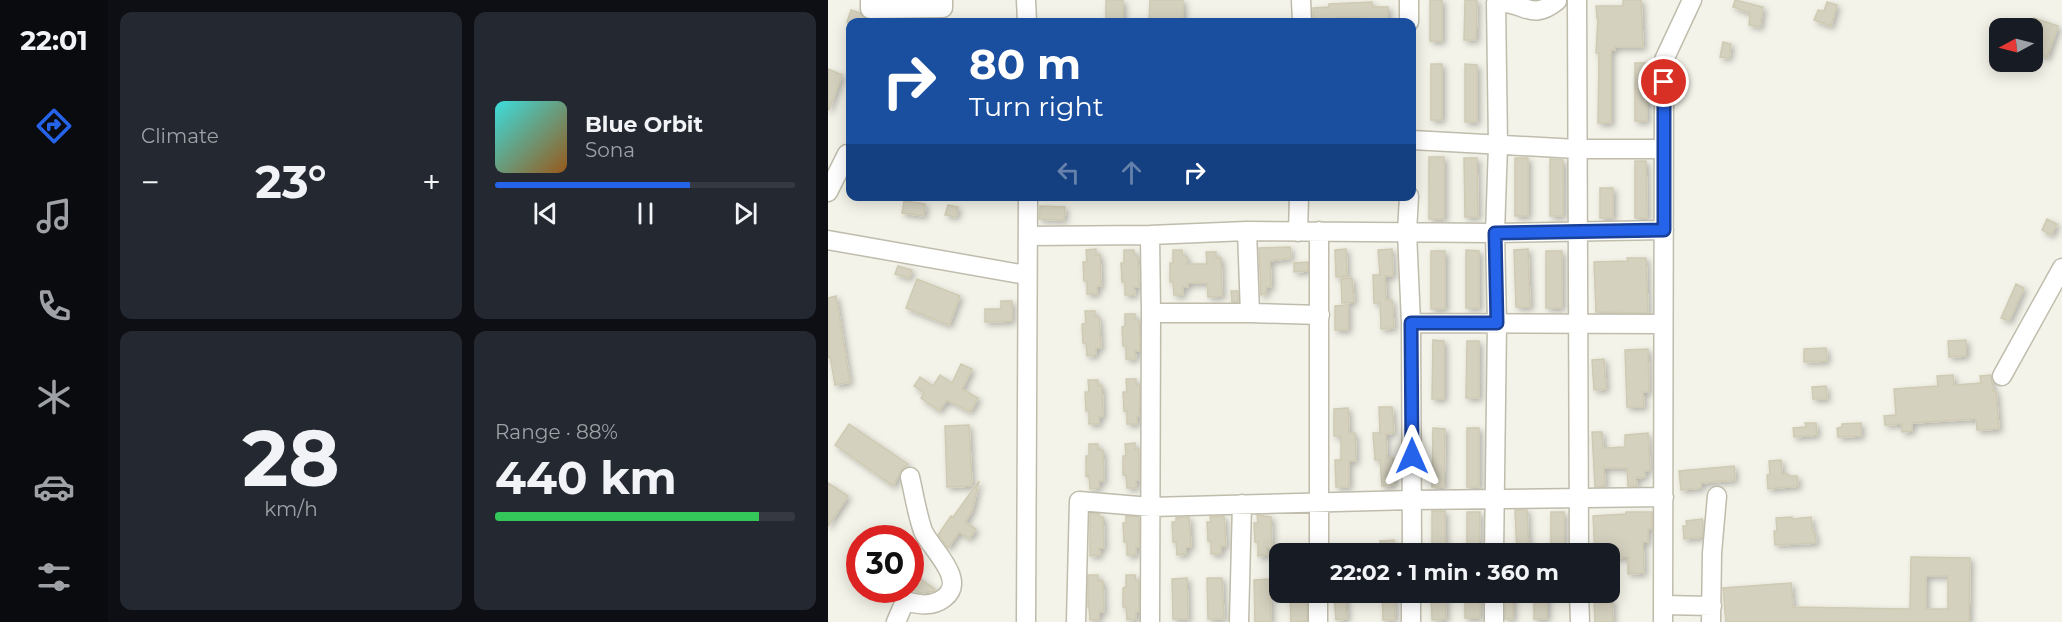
<!DOCTYPE html>
<meta charset="utf-8">
<style>
body{margin:0;font-family:Montserrat,sans-serif;background:#242831;color:#f1f3f6;height:100vh;display:flex;flex-direction:column;font-size:22px;white-space:nowrap}
*{box-sizing:border-box;margin:0}
p{font-size:20px;color:#9ea1a6}
.icon{flex:none;width:33px;height:33px;fill:none;stroke:currentColor;stroke-width:2;stroke-linecap:round;stroke-linejoin:round}
.map{position:relative;flex:1;overflow:hidden}
.panel{display:flex;flex-direction:column;gap:12px;padding:12px;background:#0d0f14;width:720px}
.panel>*{flex:none}
.banner{position:absolute;left:18px;top:18px;width:570px;height:183px;border-radius:12px;box-shadow:0 3px 15px #0003;background:#1a4fa0;color:#fff;overflow:hidden}
.needle{width:39px;rotate:263deg}
.fabs{position:absolute;left:1161px;top:18px;display:grid;gap:12px}
.fabs a{display:grid;place-items:center;width:54px;height:54px;border-radius:12px;background:#171b24;box-shadow:0 3px 15px #0003;font-size:30px}
.speed{position:absolute;left:18px;top:525px;display:flex;gap:12px;font-size:30px;font-weight:700;text-align:center}
.speed>*{display:grid;place-content:center;width:78px;height:78px;border-radius:50%;background:#171b24;box-shadow:0 3px 15px #0003;line-height:1}
.speed .limit{border:9px solid #d22;background:#fff;color:#111}
.pin{position:absolute;display:grid;place-items:center;width:51px;height:51px;color:#fff;margin:-26px;border:3px solid #fff;border-radius:50%;box-shadow:0 2px 6px #0007}
.me{position:absolute;width:66px;margin:-33px;rotate:0deg;stroke-linejoin:round;filter:drop-shadow(0 0 4px #0008)}
.turn{display:flex;align-items:center;gap:21px;height:126px;padding:0 24px;font-size:27px}
.turn .icon{width:78px;height:78px;stroke-width:2.5}
.turn b{display:block;font-size:42px;line-height:51px}
.lanes{display:flex;align-items:center;height:57px;padding:0 24px;background:#0003;justify-content:center;gap:30px;direction:ltr}
.lanes .off{opacity:.35}
.big{font-size:45px;font-weight:700;line-height:1.1}
.panel .tile{flex:1;display:flex;flex-direction:column;justify-content:center;gap:9px;min-width:0;padding:0 21px;border-radius:12px;background:#242831}
.panel .dial{align-items:center;gap:0}
.dial b{font-size:78px;line-height:1}
.song{display:flex;align-items:center;gap:18px}
.cover{width:72px;height:72px;border-radius:9px;background:linear-gradient(135deg,hsl(180 70% 55%),hsl(30 70% 35%))}
.played{height:6px;border-radius:3px;background:linear-gradient(90deg,#2563eb 65%,#363941 65%)}
.keys{display:flex;justify-content:space-around;direction:ltr}
.heat{display:flex;justify-content:space-between;align-items:center;font-size:33px;direction:ltr}
.charge{height:9px;border-radius:4px;background:linear-gradient(90deg,#34c759 88%,#363941 0)}
.panel .tiles{flex:1;display:grid;gap:12px;grid-template-columns:repeat(2,1fr)}
.trip{position:absolute;left:441px;top:543px;width:351px;height:60px;border-radius:12px;background:#171b24;box-shadow:0 3px 15px #0003;font-weight:700;line-height:60px;text-align:center}
main{display:flex;flex:1;min-height:0}
.tab-bar{display:flex;flex-direction:column;width:108px;justify-content:space-around;align-items:center;background:#090b0e;color:#9ea1a6}
.tab-bar .icon{width:42px;height:42px}
.tab-bar .on{color:#2563eb}
.tab-bar b{font-size:27px;color:#f1f3f6}
.map>svg:first-child{display:block}
</style>
<main>
<nav class="tab-bar">
<b>22:01</b>
<svg class="icon on" aria-label="directions" viewBox="0 0 24 24"><path d="M12 3l9 9-9 9-9-9zM9 14v-3h6M13 9l2 2-2 2"/></svg>
<svg class="icon" aria-label="music" viewBox="0 0 24 24"><path d="M9 18V5l10-2v13"/><circle cx="6" cy="18" r="3"/><circle cx="16" cy="16" r="3"/></svg>
<svg class="icon" aria-label="phone" viewBox="0 0 24 24"><path d="M5 4h4l2 5-3 2q2 4 5 5l2-3 5 2v4C11 20 4 13 5 4z"/></svg>
<svg class="icon" aria-label="climate" viewBox="0 0 24 24"><path d="M12 3v18M4 7l16 10M4 17L20 7"/></svg>
<svg class="icon" aria-label="car" viewBox="0 0 24 24"><path d="M5 17H2v-5l4-1 3-4h7l3 4 3 1v5h-3M9 17h6M6 11h13"/><circle cx="7" cy="17" r="2"/><circle cx="17" cy="17" r="2"/></svg>
<svg class="icon" aria-label="filters" viewBox="0 0 24 24"><path d="M4 7h16M4 17h16"/><circle cx="9" cy="7" r="2"/><circle cx="15" cy="17" r="2"/></svg>
</nav>
<section class="panel">
<div class="tiles">
<div class="tile"><p>Climate</p>
<div class="heat"><a>−</a><b class="big">23°</b><a>+</a></div>
</div>
<div class="tile">
<div class="song"><i class="cover"></i><div><b>Blue Orbit</b><p>Sona</p></div></div>
<div class="played"></div>
<div class="keys"><svg class="icon" aria-label="previous" viewBox="0 0 24 24"><path d="M18 5L8 12l10 7zM5 5v14"/></svg><svg class="icon" aria-label="pause" viewBox="0 0 24 24"><path d="M8 5v14M16 5v14"/></svg><svg class="icon" aria-label="next" viewBox="0 0 24 24"><path d="M6 5l10 7-10 7zM19 5v14"/></svg></div>
</div>
<div class="tile dial"><b>28</b><p>km/h</p></div>
<div class="tile"><p>Range · 88%</p><b class="big">440 km</b><div class="charge"></div></div>
</div>
</section>
<div class="map">
<svg width="1234" height="622" viewBox="0 0 1234 622">
<defs>
<filter id="shadow"><feDropShadow dx="3" dy="3" stdDeviation="3" flood-color="#0004"/></filter>
</defs>
<rect width="100%" height="100%" fill="#f4f3e9"/>
<path fill="#d5d1bf" stroke="#cfcab2" stroke-width="1.5" fill-rule="evenodd" filter="url(#shadow)" d="M278,0H295V20H278Z
M322,0H355V22H321Z
M602,0H614V41H602Z
M637,0H649L648,40H636Z
M795,0H813L815,47H787V50H783V123H770L771,53H768L770,18H769L768,6H795Z
M907,0L935,7L932,27L921,25L922,13L905,7Z
M544,2V7H560V19H554V22H537V19H532V17L508,18V22H491V19H485V8L501,7V4Z
M999,2L1009,5L1003,26L986,20L990,10L996,11Z
M23,10L32,13L37,19L51,20L54,22H19Z
M1206,18L1230,26L1219,57L1204,51Z
M895,42L903,44L901,58L892,57Z
M807,63H819V121H807Z
M603,64H614V120H603Z
M637,64L649,65V122H637Z
M0,69L14,75L1,110H0Z
M601,157H616V219H601Z
M636,158H649L650,217H637Z
M687,158H700V216H687Z
M722,159L735,160V216H722Z
M807,161H818L819,218H807Z
M772,188H785V218H772Z
M76,201L97,204L96,216L74,213Z
M120,205L130,207L128,217L117,215Z
M212,206L237,207L236,220L211,219Z
M1219,219L1229,224L1223,235L1214,230Z
M462,247L463,258L442,261L443,287H438V294L433,295L431,248Z
M268,249V255H272L273,286H269V294H259V281H256L255,262H259L258,250Z
M518,249L519,276L508,277L507,250Z
M564,249L565,276H557L558,300H564L566,328L553,329L552,303H546L545,275H552L550,250Z
M700,249L702,307H688L686,250Z
M296,250H306V256H310L311,287H306L307,295H297V282H294L293,263H296Z
M345,250H354L355,256H359V264H379L378,252H388V258H393L394,296L380,297L379,283H360V287H355V295H346L345,282H342V263H345Z
M638,250L651,251V308H638Z
M603,251H617V309H603Z
M718,251H734V308H718Z
M799,258H818L820,313L768,312L766,262L800,261Z
M480,262V271L466,272V263Z
M70,266L84,270L81,278L67,274Z
M524,278L526,302L514,303L513,279Z
M89,279L132,296L121,325L78,308Z
M1188,284L1196,288L1181,321L1173,318Z
M403,291H410V302H404Z
M8,296L22,382L7,385L2,356L0,357V298Z
M173,301H184V321L157,322V309H173Z
M520,305V330H507V306Z
M257,311H267V317H271L273,348H268V355L259,356L258,343H255L254,324L258,323Z
M297,314H307V320H311L312,351H307L308,359H298V346H295L294,327L297,326Z
M605,340L616,341V399H604Z
M1138,340V356L1121,357L1120,341Z
M639,341H651V398H638Z
M998,348L999,361L976,362V349Z
M820,349L821,392H815L816,407H799L797,350Z
M776,359L778,389L766,390L764,360Z
M133,364L144,369L134,389L150,398L142,412L119,400L111,411L93,398L96,393L86,386L92,377L105,386L112,375L124,383Z
M1125,375L1126,385L1153,383L1152,376L1163,375L1165,391H1168L1171,429L1149,430L1148,419L1084,423V431L1074,432V424L1057,425L1056,416L1068,415L1066,389L1110,386L1109,376Z
M298,379H308V385H312L311,416H309V424H299V411H296L295,392H299Z
M260,380H270V386H274L275,416L271,417V424H261V411H258L257,392H261Z
M998,386L999,399H985L984,387Z
M551,407H564L566,433L558,434L559,458H565L566,485L554,486L552,460H547L545,433H552Z
M520,408L521,433H527L528,461H521V487H508L507,460H513V436H506V409Z
M977,423H988L989,435L966,437L965,428L978,427Z
M1033,423V436L1010,437L1009,428L1014,427V424Z
M21,424L80,464L74,469L65,486L7,445Z
M141,425L144,486L119,487L117,426Z
M605,428L617,429L616,487H604Z
M639,428H651V487H639Z
M764,432H774L775,448L797,447V435L820,433L822,470L816,471L817,477L808,478L809,486H800L799,468H776L777,486L767,487Z
M307,443V449H311V480H308V488H299L298,475H295V456H298L297,444Z
M261,444H270V450H275L276,481H271V488L262,489L261,475L258,476V456H261Z
M953,460L954,474H960V476H969L970,486L940,489L939,475H942L941,461Z
M906,466L907,480L873,483V488L853,490L851,471Z
M151,481L144,511L137,522L148,529L141,539L131,532L120,548L110,535L123,516L125,517Z
M0,483L20,496L0,526Z
M687,510H699L701,554H689Z
M604,511H617V554H604Z
M639,512H652L651,554H639Z
M723,512H736V554H723Z
M798,512H824V528L820,529V542H815L816,573L800,574V557L782,558V554H767L765,516L798,514Z
M262,513L271,514V517H275L276,548H271L272,555L262,556Z
M429,515L443,517L444,548H439L440,555L430,556V542H427L426,523H430Z
M298,516L311,517V547H308V555H299V542H296L295,523H298Z
M396,516L398,546H393V554H383V541H380L379,522H383L382,517Z
M361,517L363,547H358V554L349,555L348,542H345L344,522H348V518Z
M964,517V519L983,517L985,533H987L988,543L947,545L946,531H949L948,518Z
M874,519L875,522L874,537L856,539L855,526H859L858,521Z
M566,540V554H553L552,541Z
M1083,557L1142,558L1141,622H898L895,588L963,583L965,607L1082,609ZM1098,576H1120V609H1098Z
M82,572L107,589L106,591L93,593L82,589Z
M260,575H270V581H275L276,612H271V620H262L261,607H260Z
M298,575H307L308,581H311V612H308V619L299,620L298,607H295V588L298,587Z
M359,578L360,619H345L344,579Z
M379,578H394L396,619H380Z
M442,579L443,622H427L426,580Z
M462,592H479V621L463,622Z
M554,592H566L567,620H555Z
M637,592H652V618H637Z
M706,592H719V619H706Z
M617,593L618,619L604,620L603,594Z
M677,593H685V619H677Z
M517,594L519,619L508,620L506,595Z
M784,599L785,622H767L766,600Z"/>
<g fill="none" stroke-linecap="round" stroke-linejoin="round">
<g stroke="#bfbcac" stroke-width="21">
<path id="minor" d="M42,0V9L115,8V0
M198,0L199,22
M473,0L474,22
M581,0V22
M749,0L751,554
M584,140L749,149H836
M0,192L19,154
M581,196L579,232L583,323L584,554
M419,231L422,313
M470,232L471,196
M322,235L323,313L322,622
M200,236L322,235L419,231L667,233L836,230
M0,240L198,275
M323,313H422L492,315
M583,323L835,324
M1174,376L1234,268
M491,554V231
M666,554L669,323L667,233L670,145L668,3C697,0 701,23 729,1
M751,592L752,622
M836,605L884,606
M68,622L77,601C91,605 104,607 116,598C140,580 103,549 95,531C89,514 86,494 82,477
M198,622L200,196
M248,622L251,501L323,507L584,500L836,497
M411,622L414,504
M490,622V592
M583,622V592
M666,622V592
M835,622L836,60L864,0
M883,622L884,553L889,496"/>
</g>
<use href="#minor" stroke="#fff" stroke-width="18"/>
</g>
<g fill="none" stroke-linecap="round" stroke-linejoin="round">
<g stroke="#184099" stroke-width="15">
<path id="route" d="M584,456L583,323H669L667,233L836,230V82"/>
</g>
<use href="#route" stroke="#2563eb" stroke-width="10"/>
</g>
</svg>
<div class="fabs">
<a><svg class="needle" viewBox="-14 -14 28 28"><path d="M0-13l5 13h-10z" fill="#e53935"/><path d="M0 13l5-13h-10z" fill="#9ea1a6"/></svg></a>
</div>
<div class="speed"><div class="limit">30</div></div>
<div class="pin" style="left:836px;top:82px;background:#d93025"><svg class="icon" aria-label="arrive" viewBox="0 0 24 24"><path d="M6 21V4h12l-3 4 3 4H6"/></svg></div>
<svg class="me" style="left:584px;top:456px" viewBox="-20 -20 40 40"><path d="M0-17L14 15 0 8-14 15z" fill="#2563eb" stroke="#fff" stroke-width="4"/></svg>
<div class="trip">22:02 · 1 min · 360 m</div>
<div class="banner">
<div class="turn"><svg class="icon" aria-label="right" viewBox="0 0 24 24"><path d="M7 20v-9h11M14 6l5 5-5 5"/></svg><div><b>80 m</b>Turn right</div></div>
<div class="lanes"><svg class="icon off" aria-label="left" viewBox="0 0 24 24"><path d="M17 20v-9H6M10 6l-5 5 5 5"/></svg><svg class="icon off" aria-label="ahead" viewBox="0 0 24 24"><path d="M12 20V5M6 11l6-6 6 6"/></svg><svg class="icon" aria-label="right" viewBox="0 0 24 24"><path d="M7 20v-9h11M14 6l5 5-5 5"/></svg></div>
</div>
</div>
</main>
